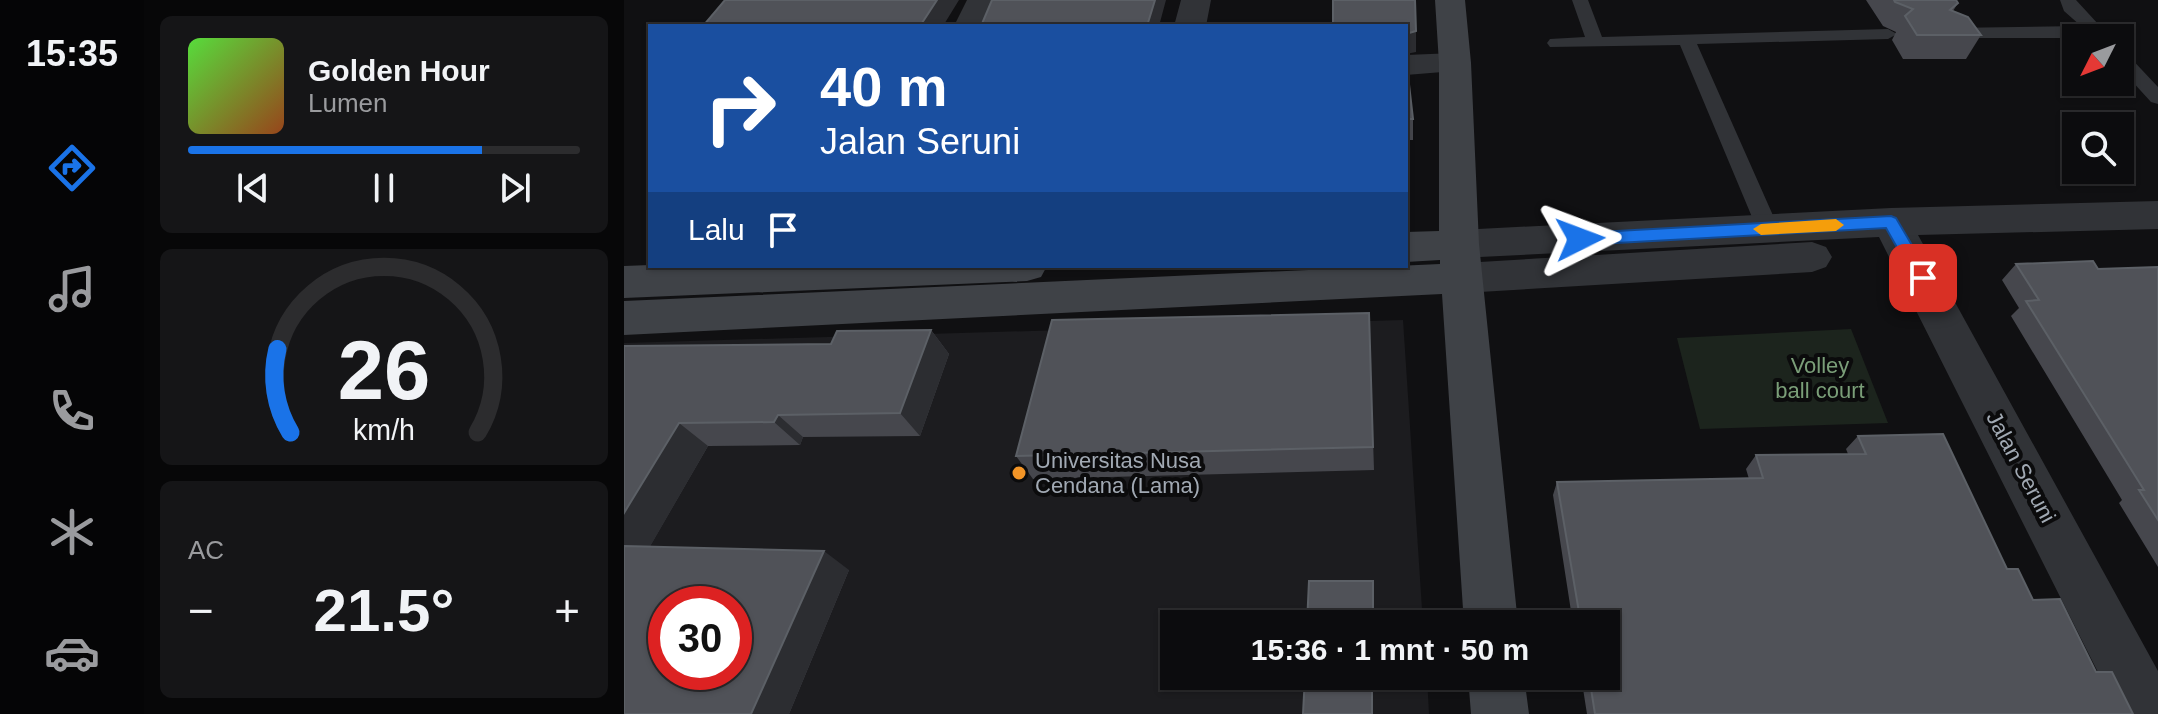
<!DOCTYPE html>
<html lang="id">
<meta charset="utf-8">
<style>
body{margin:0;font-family:Arial,sans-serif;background:#151517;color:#f1f3f6;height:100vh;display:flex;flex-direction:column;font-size:30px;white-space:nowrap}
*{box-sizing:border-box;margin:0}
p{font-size:26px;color:#9a9b9e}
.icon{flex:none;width:44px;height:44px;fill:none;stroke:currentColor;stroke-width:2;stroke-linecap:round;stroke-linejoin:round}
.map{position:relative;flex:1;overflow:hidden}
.side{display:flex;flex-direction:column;gap:16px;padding:16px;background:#070708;width:480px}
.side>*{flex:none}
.banner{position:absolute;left:24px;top:24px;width:760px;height:244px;border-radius:0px;box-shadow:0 2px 6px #0004,0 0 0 2px #2c2c2e;background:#1a4fa0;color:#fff;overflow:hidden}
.needle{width:52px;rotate:228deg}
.tools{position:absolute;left:1438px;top:24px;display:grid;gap:16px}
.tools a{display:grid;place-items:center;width:72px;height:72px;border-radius:0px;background:#0c0c0e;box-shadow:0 2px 6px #0004,0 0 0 2px #2c2c2e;font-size:40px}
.speed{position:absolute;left:24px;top:586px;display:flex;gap:16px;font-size:40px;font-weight:700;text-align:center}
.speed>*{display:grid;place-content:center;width:104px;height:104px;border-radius:50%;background:#0c0c0e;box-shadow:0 2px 6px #0004,0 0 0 2px #2c2c2e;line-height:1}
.speed .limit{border:12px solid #d22;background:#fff;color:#111}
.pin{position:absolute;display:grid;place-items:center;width:68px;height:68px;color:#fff;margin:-34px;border-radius:16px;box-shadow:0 4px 12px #0006}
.me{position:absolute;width:88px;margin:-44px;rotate:87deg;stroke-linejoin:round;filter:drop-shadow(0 0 6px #0008)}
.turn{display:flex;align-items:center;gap:28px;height:168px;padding:0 40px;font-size:36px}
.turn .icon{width:104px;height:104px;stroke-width:2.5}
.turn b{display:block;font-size:56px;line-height:68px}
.then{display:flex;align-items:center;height:76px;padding:0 40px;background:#0003;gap:16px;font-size:30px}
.big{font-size:60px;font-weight:700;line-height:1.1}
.side .card{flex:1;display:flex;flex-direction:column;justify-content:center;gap:12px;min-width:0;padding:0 28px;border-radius:12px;background:#151517}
.side .dial{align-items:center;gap:0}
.dial svg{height:208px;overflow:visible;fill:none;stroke:#2c2c2e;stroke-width:7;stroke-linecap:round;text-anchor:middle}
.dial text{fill:#f1f3f6;stroke:none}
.song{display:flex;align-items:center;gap:24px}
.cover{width:96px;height:96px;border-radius:12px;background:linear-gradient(135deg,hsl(110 70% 55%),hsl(20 70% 35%))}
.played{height:8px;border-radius:4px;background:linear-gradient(90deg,#1a73e8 75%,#2c2c2e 75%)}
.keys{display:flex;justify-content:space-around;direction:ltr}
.heat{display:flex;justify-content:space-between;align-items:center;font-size:44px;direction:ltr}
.trip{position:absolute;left:536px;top:610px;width:460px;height:80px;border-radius:0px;background:#0c0c0e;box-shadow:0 2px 6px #0004,0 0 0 2px #2c2c2e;font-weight:700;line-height:80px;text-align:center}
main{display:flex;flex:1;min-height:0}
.tab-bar{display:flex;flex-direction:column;width:144px;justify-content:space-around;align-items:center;background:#050506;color:#9a9b9e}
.tab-bar .icon{width:56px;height:56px}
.tab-bar .selected{color:#1a73e8}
.tab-bar b{font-size:36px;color:#f1f3f6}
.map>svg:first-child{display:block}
</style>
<main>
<nav class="tab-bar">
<b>15:35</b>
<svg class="icon selected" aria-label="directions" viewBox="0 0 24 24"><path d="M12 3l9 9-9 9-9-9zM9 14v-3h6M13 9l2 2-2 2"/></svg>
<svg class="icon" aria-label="music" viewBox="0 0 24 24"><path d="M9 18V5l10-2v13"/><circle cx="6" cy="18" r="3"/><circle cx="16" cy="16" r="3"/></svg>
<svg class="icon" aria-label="phone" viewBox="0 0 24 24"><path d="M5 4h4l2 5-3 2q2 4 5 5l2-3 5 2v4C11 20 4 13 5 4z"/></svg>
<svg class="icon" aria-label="climate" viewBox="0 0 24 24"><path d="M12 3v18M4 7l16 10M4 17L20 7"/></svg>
<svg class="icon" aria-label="car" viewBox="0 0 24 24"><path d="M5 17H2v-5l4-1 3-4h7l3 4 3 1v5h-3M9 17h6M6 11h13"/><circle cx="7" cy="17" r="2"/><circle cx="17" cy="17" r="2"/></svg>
</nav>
<section class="side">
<div class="card">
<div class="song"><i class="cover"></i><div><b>Golden Hour</b><p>Lumen</p></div></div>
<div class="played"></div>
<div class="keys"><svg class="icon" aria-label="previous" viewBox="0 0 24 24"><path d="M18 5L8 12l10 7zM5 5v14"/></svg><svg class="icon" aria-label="pause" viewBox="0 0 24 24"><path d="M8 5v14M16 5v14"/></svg><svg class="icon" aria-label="next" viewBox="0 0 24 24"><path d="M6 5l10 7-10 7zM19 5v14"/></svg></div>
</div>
<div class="card dial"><svg viewBox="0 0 100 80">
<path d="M14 69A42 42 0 1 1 86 69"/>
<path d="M14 69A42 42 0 0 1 9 37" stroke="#1a73e8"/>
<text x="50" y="56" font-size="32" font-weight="700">26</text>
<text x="50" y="72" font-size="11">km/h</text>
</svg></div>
<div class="card"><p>AC</p>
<div class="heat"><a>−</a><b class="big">21.5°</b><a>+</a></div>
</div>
</section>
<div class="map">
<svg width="1534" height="714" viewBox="0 0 1534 714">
<rect width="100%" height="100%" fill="#101012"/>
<path fill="#1c1c1f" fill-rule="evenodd" d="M779,320L799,624H550V676H803L805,714H0V343ZM42,604H110V672H42Z"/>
<path fill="#1c241d" d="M1227,329L1264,423L1076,429L1053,338Z"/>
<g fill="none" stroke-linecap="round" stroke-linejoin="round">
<path fill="#313337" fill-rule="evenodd" d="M948,0H964L978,37L1264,29L1273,34L1264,39L1073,44L1155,229L1152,234H1136L1133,229L1056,45L926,47L923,43L926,39L961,37Z
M1436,0H1452L1487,38H1326L1317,33L1326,28L1457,26L1440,11Z
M1496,52L1502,53L1534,87V104L1527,102L1496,68Z"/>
<path fill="#313337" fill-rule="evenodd" d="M343,0H373L362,26H330Z
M557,0H587L582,26H550Z
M831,53L843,56L847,63L843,70L782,75V55Z
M1534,201V229L1294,235L1534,671V714H1495L1255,237L835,258L821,254L815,244L821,234L835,230L1267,208Z
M1188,242L1202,247L1208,257L1202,267L1188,272L839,293L825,289L819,278L825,267L839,263Z"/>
<path fill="#3f4247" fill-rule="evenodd" d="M811,0H841L847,63L855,244L894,624H840L818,294L0,335V301L816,264V260L782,262V232L815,231V63Z
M0,266L26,265L423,266L417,277L403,281L0,298Z
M844,676H900L905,714H847Z"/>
</g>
<path fill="#46474d" d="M1242,0H1332L1334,3L1329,11L1357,35L1342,59H1279L1268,40L1272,32L1259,26Z
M782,58L789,119V140H782Z
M1392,264L1474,269L1534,267V567L1495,503L1498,500L1387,316L1395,308L1378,280Z
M745,313L750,470L409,479L392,456Z
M307,330L325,354L296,436L179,437L176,445L84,446L26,546L225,570L165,714H0V346L207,344Z
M1234,436L1383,569L1509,714H963L957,676H982V624H949L929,495L933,482L1125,479L1122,469L1132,455L1224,454L1222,449Z"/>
<path fill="#2c2d31" d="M313,0H335L319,26H296Z
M531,0H542L535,26H523Z
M792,31V52L782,54V34Z
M307,330L325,354L296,436L276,413Z
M154,415L179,437L176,445L150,422Z
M55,423L84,446L16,564L0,556V513Z
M200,551L225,570L165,714H127Z"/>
<path fill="#505258" stroke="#5c6066" stroke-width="2" fill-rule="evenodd" d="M101,0H313L296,26H79Z
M368,0H531L523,26H357Z
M709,0H791L792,31L782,34V26H709Z
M1270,0H1332L1334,3L1326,10L1344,17L1357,35H1293L1281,16L1289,9L1271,2Z
M782,58L789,119H782Z
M1469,261L1474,269L1534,267V520L1515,490H1520L1402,301L1415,300L1392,264Z
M745,313L749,447L392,456L428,320Z
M307,330L276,413L154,415L150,422L55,423L0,513V346L207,344L213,331Z
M1319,434L1383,569H1394L1409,600L1436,599L1472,672H1488L1509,714H971L965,676H982V624H957L933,482L1139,478L1132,455L1242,454L1234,436Z
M0,546L200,551L127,714H0ZM42,604H110V672H42Z
M685,581H749V624H683Z
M681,676H748V714H679Z"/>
<path fill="#1a73e8" stroke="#114b97" stroke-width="2" d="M1267,216L1272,218L1305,274L1307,278L1305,283H1293L1262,228L956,245L948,239L956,233Z"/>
<path fill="#f59e0b" d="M1212,219L1220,225L1212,231L1137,235L1129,229L1137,224Z"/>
<circle fill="#f39527" stroke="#0b0b0c" stroke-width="3" cx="395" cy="473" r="8"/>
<g text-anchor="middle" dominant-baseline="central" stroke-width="8" stroke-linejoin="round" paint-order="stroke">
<g font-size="22" fill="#7a9e78" stroke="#0b0b0c">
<text x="1196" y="365">Volley<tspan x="1196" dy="25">ball court</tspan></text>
</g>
<g font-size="22" fill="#a1a9b3" stroke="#0b0b0c" text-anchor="start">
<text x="411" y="460">Universitas Nusa<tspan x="411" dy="25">Cendana (Lama)</tspan></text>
</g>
<g font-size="22" fill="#a1a9b3" stroke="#0b0b0c">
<text transform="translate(1397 467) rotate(62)">Jalan Seruni</text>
</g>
</g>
</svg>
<div class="tools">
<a><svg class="needle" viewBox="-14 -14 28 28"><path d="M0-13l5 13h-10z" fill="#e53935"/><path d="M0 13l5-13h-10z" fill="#9a9b9e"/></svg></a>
<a><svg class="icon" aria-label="search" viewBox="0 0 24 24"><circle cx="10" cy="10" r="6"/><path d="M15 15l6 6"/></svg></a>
</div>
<div class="speed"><div class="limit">30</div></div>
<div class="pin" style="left:1299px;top:278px;background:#d93025"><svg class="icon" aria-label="arrive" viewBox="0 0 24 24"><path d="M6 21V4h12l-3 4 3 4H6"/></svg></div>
<svg class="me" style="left:956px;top:239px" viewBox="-20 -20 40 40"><path d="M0-17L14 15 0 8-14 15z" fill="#1a73e8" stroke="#fff" stroke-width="4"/></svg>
<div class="trip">15:36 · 1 mnt · 50 m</div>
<div class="banner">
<div class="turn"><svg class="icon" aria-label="right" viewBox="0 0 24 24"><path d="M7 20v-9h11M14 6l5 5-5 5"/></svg><div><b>40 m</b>Jalan Seruni</div></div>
<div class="then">Lalu<svg class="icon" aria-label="arrive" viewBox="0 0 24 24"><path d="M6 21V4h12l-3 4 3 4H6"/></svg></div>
</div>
</div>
</main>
